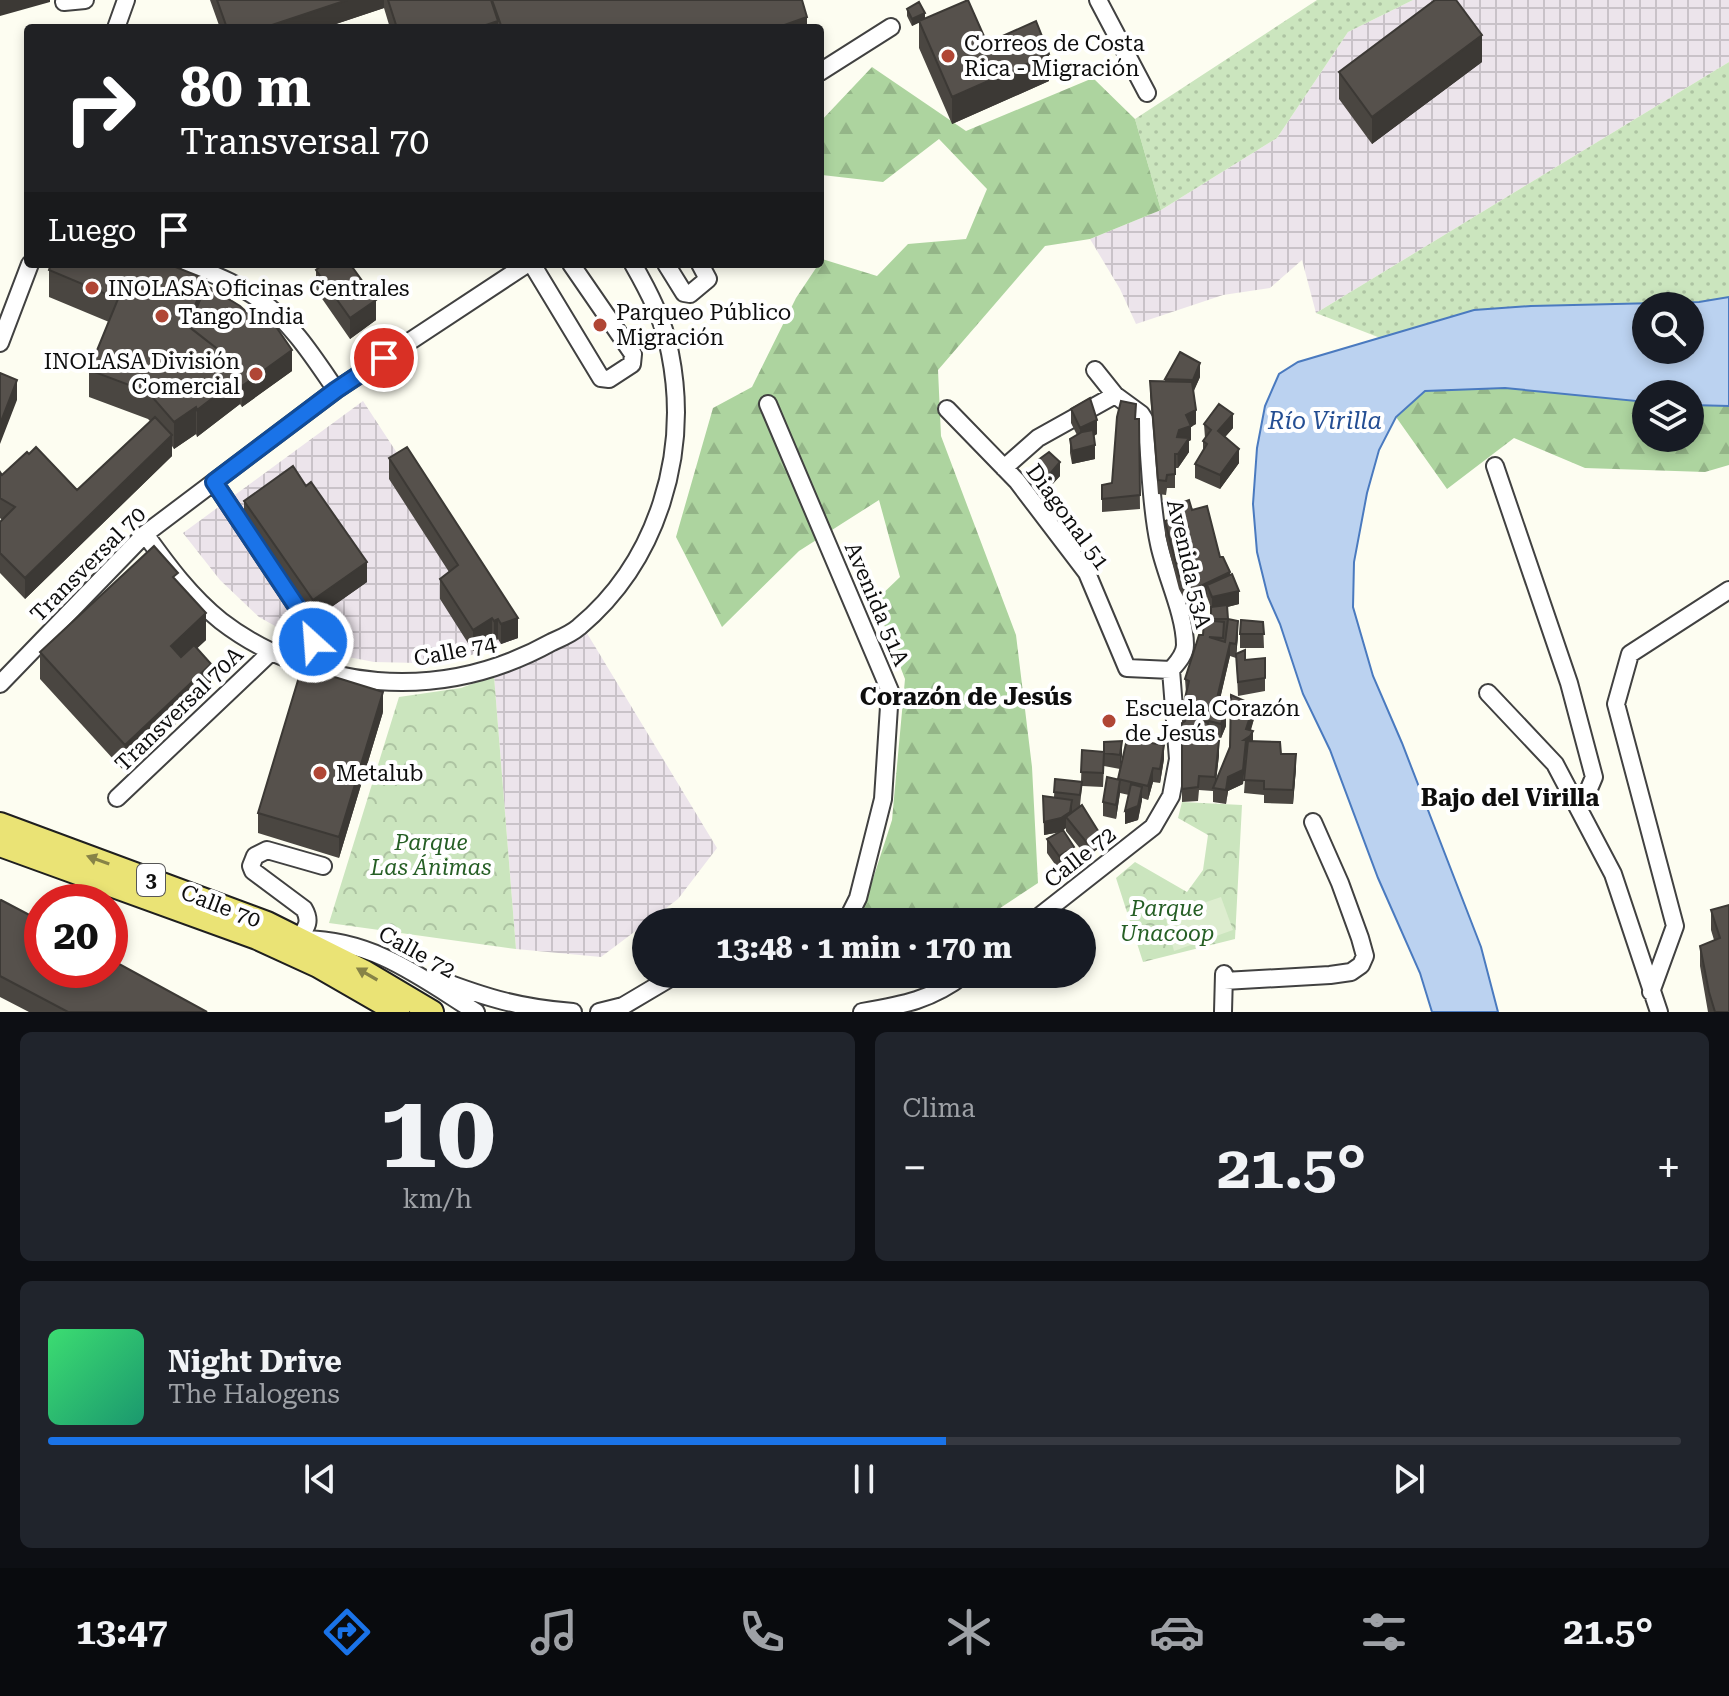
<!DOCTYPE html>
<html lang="es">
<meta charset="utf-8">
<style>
body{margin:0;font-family:"Roboto Serif",serif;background:#20242c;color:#f1f3f6;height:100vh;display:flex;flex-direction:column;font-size:30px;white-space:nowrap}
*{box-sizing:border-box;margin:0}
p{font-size:26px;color:#9ea1a6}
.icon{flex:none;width:44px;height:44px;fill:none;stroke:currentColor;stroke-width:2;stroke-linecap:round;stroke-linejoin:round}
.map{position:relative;height:1012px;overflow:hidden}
.sheet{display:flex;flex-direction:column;gap:20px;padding:20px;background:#0d0f14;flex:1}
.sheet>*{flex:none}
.top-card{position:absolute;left:24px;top:24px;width:800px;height:244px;border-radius:8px;box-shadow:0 4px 12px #0003;background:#202124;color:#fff;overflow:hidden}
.fabs{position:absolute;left:1632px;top:292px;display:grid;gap:16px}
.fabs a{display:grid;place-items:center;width:72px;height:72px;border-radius:50%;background:#171b24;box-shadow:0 4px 12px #0003;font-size:40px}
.speed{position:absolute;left:24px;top:884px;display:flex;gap:16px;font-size:40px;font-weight:700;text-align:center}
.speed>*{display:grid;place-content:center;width:104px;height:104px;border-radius:50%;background:#171b24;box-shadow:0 4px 12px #0003;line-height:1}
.speed .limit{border:12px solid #d22;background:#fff;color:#111}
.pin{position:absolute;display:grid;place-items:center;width:68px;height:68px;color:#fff;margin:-34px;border:4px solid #fff;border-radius:50%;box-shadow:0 2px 8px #0007}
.me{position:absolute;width:88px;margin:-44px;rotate:334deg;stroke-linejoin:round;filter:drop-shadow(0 0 6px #0008)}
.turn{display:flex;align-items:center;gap:28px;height:168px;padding:0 24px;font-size:36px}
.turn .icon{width:104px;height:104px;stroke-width:2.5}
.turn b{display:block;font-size:56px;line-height:68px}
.then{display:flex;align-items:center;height:76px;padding:0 24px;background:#0003;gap:16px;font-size:30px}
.big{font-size:60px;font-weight:700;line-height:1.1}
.sheet .card{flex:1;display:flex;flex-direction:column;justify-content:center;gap:12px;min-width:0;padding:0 28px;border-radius:12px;background:#20242c}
.sheet .dial{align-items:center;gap:0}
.dial b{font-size:104px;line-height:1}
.song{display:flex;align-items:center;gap:24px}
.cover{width:96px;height:96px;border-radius:12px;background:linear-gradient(135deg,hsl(140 70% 55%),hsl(160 70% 35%))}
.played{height:8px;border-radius:4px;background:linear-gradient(90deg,#1a73e8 55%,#363941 55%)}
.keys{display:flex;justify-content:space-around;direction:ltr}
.heat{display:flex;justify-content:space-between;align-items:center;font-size:44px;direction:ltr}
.sheet .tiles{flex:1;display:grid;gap:20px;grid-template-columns:1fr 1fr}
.card:last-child{grid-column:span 2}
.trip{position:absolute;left:632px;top:908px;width:464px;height:80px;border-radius:40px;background:#171b24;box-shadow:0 4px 12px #0003;font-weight:700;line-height:80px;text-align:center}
.dock{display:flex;height:128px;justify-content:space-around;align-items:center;background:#090b0e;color:#9ea1a6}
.dock .icon{width:56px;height:56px}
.dock .current{color:#1a73e8}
.dock b{font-size:36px;color:#f1f3f6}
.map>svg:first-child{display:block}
</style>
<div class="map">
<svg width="1729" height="1012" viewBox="0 0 1729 1012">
<defs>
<pattern id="industrial-grid" width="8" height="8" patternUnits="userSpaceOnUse" patternTransform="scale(2)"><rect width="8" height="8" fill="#ece4eb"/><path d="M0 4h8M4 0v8" fill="none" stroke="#c9c2c8"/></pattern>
<pattern id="grass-dots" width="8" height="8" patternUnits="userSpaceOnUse" patternTransform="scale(2)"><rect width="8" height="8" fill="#cbe5be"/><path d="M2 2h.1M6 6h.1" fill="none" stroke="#adc3a2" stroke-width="1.8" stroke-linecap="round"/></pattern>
<pattern id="forest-firs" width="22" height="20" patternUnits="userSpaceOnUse" patternTransform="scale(2)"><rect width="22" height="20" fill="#add49f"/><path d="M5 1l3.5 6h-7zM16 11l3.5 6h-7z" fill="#94b588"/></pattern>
<pattern id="park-crowns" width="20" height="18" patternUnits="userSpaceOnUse" patternTransform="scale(2)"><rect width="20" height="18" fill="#cbe5be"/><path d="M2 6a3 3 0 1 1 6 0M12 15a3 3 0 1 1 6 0" fill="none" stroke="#adc3a2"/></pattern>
</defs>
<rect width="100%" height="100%" fill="#fdfdf1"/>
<path fill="url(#industrial-grid)" d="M1413,0H1729V62L1316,313L1302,260L1270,288L1223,295L1136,324L1120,289L1090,239L1161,210L1277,138L1348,32Z
M363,401L518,638L466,657L418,663L374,662L338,655L302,641L259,617L220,580L183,533Z
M585,630L717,848L678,899L601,957L516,949L494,676L534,662Z"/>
<path fill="url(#grass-dots)" d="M1317,0H1413L1348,32L1277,138L1161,210L1135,119Z
M1729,62V297L1699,302L1531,306L1474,310L1383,339L1316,313Z"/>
<path fill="url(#forest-firs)" d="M872,67L966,131L1093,78L1135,119L1161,210L1090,239L1045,246L938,370L941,436L1016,635L1032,767L1038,883L979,922H859L892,820L905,679L875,601L900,577L879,500L799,551L722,627L676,537L713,408L752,387L796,298L822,259L877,276L908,244L966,239L987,189L939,139L883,182L822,175L820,122Z
M1505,388L1646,402V438H1690V405L1729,406V465L1705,472L1585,468L1514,438L1447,489L1396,417L1425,391Z"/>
<path fill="url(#park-crowns)" d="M494,676L516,949L329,923L399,697L461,688Z
M1182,802L1242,805L1235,939L1143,962L1116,878L1135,862L1187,892L1203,870L1208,835L1178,818Z"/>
<path fill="#ddedcf" d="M1221,897L1233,930L1174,951L1165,916Z"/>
<path fill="#bbd2f0" stroke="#4a7abf" stroke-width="2" fill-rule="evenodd" d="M1729,297V406L1690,405V394H1646V402L1505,388L1425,391L1396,417L1379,450L1367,493L1354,562L1353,607L1373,676L1402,743L1481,947L1498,1012H1432L1420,973L1378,878L1330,750L1303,694L1280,624L1268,597L1257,552L1253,504L1257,448L1265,406L1279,374L1298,362L1474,310L1531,306L1699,302ZM1646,306H1690V350H1646Z"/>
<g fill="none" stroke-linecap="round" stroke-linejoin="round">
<g stroke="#414141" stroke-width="20">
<path id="minor" d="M1098,0L1147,93
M64,2L85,0
M116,28L126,0
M820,72L891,27
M188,264C212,274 239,284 260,300C292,323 314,358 336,390
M532,264L601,378L609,379L632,364L633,354L571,264
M666,264L684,293L690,294L708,279L700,264
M0,343L30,264
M768,404L890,691L883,799L858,898L846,922
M947,409L1017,481L1087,573L1127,668L1171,670
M1495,466L1569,683L1594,777L1580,810
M1004,468L1038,438L1115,395
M214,482L309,625L316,670
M145,534C168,566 190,596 221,621C265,655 322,676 377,681C439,686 498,672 552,642C561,638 571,634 579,627C658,561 690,453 670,353C664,321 649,292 633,264
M0,684L145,534L336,390L527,264
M1488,693L1555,764L1613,874L1659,1012
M117,798L271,652
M1032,922L1153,827L1171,796L1178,759L1171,670C1177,663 1185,655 1185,645C1185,614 1165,574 1159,544C1150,503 1151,463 1146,422L1141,414L1115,395L1095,370
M299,938C307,927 311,921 304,909L253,871L251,866L255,856L267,850L323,866
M304,939C374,940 420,977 476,1012
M437,979C487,998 520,1008 573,1012
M1224,981L1330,975L1351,972L1361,965L1365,956L1360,938L1340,883L1313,822
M1651,992L1675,926L1616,704L1630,654L1729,590
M599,1012L623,1006L677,974
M862,1012C903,1005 932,1000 965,974
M1223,1012L1224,974"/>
</g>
<g stroke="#1f1f1f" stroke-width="26">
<path id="major" d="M0,824L267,923L363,971L432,1012
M0,845L257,938L318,966L398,1012"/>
</g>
<use href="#minor" stroke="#fff" stroke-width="16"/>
<use href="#major" stroke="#eae375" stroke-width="22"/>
</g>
<path fill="#4a4641" d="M210,0H802L807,28H390L384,8L324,28H220Z
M907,9L925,19L987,43L1049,81L952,124L919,48V22L912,26L907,16Z
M1482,62L1372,144L1339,99V72Z
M49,270L206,285L292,371L242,407L240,404L197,437L196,434L174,449L172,446V456L25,599L0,573V522L2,520L0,518V472L2,475L29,454L77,490L150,421L148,419L89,397V370L109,322L49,297Z
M316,270L376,320L350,339L316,290Z
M1200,377L1193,392L1196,424L1191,426V440L1189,441V452L1178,468H1175V488H1167L1166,495L1158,494L1150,395V381H1165V379Z
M1071,409L1097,434L1094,436L1095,459L1072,464L1070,453V439L1077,435L1071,423Z
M1136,419H1139L1140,509L1102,512V485L1112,483Z
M1204,424L1233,428L1225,437L1239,463L1220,489L1195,478V464L1203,451V441L1205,438Z
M389,458L518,638L501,644L498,639L494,642L492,639L473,651L440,599V579L449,572L389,479Z
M1038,460L1060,476L1049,488L1039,480Z
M306,486L367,582L313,620L244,521V501Z
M1170,507L1192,510L1230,575L1239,604L1227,607L1228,619L1238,635L1236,658L1230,656L1217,711L1226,726L1221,738L1213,736V740L1219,755L1216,780L1254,719L1251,730L1253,741L1281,754L1296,768L1293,804L1264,803V795L1244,793L1247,752H1246L1243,784L1228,791L1226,804L1213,802V791L1199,790L1198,801L1182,802V711L1186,693L1185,679L1211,621V608L1207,597L1188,606L1179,589L1165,535V521L1170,519Z
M178,582L206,640L197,648L211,691L125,772L40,679V652Z
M1263,622L1264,648H1240V634Z
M1236,654L1245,660L1265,658V691L1238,696Z
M383,712L339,858L258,833V813Z
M1082,750L1122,755L1120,769L1104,766L1103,787L1082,786L1080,806L1100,847L1087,857L1066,831V828L1063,830L1074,861L1059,870L1047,853V839L1059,832L1044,835L1043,796L1054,797L1055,779L1081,782Z
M1164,759L1160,783L1153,782L1148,800L1142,798L1138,820L1125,824L1129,795L1120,793L1116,819L1103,816V802L1118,779Z
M0,902L42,970L207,1012H29L0,997Z
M1729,905V1012H1708L1700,966V946L1714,940L1711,930V910Z"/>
<path fill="#3c3935" d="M0,0H50V2L0,16Z
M347,0H384V8L324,28H263Z
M925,13V20L912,26V19Z
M807,17V28H776Z
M498,21V28H477Z
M1482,35V62L1372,144V117Z
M1049,54V81L952,124V97Z
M206,279V306L193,337L187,325Z
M376,300V320L350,339V318Z
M292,350V371L242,407V386Z
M1200,363V377L1193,393V380Z
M240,377V404L197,437V410Z
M17,380V400L0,444V424Z
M196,407V434L174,449V422Z
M1196,410V424L1191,427V440L1189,441V452L1178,468L1177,437L1179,430L1186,415Z
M1233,414V428L1218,445V431Z
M1097,420V434L1080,442V428Z
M172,435V456L25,599V578Z
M1095,445V459L1072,464V451Z
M1239,449V463L1220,489V475Z
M1060,462V476L1049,488V475Z
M367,562V582L313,620V600Z
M1230,572V586L1207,585V597L1188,606V592Z
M1239,591V604L1212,611V597Z
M206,613V640L171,673V646Z
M492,618V639L473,651V630Z
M518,618V638L501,644V624Z
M498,619V639L494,642V621Z
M1238,621V635L1236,658V644Z
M1230,643V656L1215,721L1212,710Z
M211,664V691L125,772V745Z
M383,692V712L339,858V837Z
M1254,705V719L1248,737L1253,731V744L1250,750L1246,752L1243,784L1228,791L1226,804L1228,777Z
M1226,712V726L1221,738V724Z
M1122,741V755L1120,769V755Z
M1219,741V755L1215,791V777Z
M1164,745V759L1160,783V769Z
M1296,754V768L1293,804V790Z
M1153,768V782L1148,800V786Z
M1120,780V793L1116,819V805Z
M1142,787V801L1138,820L1125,824V811Z
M1072,800V814L1066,817V828L1061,832L1044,835V822Z
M1100,834V847L1087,857V843Z
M1074,847V861L1059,870V856Z"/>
<path fill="#56514c" stroke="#3c3935" stroke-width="2" d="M217,0H347L263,28H227Z
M388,0H491L498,21L477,28H397Z
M492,0H802L807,17L776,28H502Z
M968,0L987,43L1036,21L1049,54L952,97L919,21Z
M1435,0H1456L1482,35L1372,117L1339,72Z
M919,2L925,13L912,19L907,9Z
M51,264H168L206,279L187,325L220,351L240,377L197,410L196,407L174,422L148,392L89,370L118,299L49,270Z
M323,264H350L376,300L350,318L316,270Z
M206,285L240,306L263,327L272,321L292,350L242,386L240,383V377L220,351L189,327Z
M1180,352L1200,363L1193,380L1165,379Z
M0,373L17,380L0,424Z
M1150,381L1192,382L1196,410L1186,415L1191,426L1179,430L1177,437L1189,438L1178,454H1175V474L1167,475L1166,481L1158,480Z
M1090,398L1097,420L1080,428L1071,409Z
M1121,401L1136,404L1135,419H1139L1140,495L1102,499V485L1112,483L1117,417Z
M1219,404L1233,414L1218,431L1239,449L1220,475L1195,464L1207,444L1203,441L1211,430L1204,424Z
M155,417L172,435L25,578L0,553V522L15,507L0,498V472L2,475L27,452L29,454L36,447L77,490Z
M1093,430L1095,445L1072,451L1070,439L1082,432Z
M407,447L518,618L501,624L498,619L494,621L492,618L473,630L440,579L458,565L389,458Z
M1049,452L1060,462L1049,475L1039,467L1042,464L1038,460Z
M293,466L306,486L311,482L367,562L313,600L244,501Z
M1189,500L1192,510L1207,506L1220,557H1223L1230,572L1188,592L1179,575L1165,521L1173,518L1170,507Z
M154,546L178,573L173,577L206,613L171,646L181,657L194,645L211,664L125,745L40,652Z
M1232,574L1239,591L1212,597L1207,585Z
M1227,605L1228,619H1211V607Z
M1228,619L1238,621L1236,644L1230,643L1215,707L1212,710L1226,712L1221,724L1209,721L1205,722L1208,723L1207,728L1213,727V738L1198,739L1219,741L1215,777L1199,776L1198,787L1182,789V723L1185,721L1187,714L1182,711L1189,681L1185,679L1199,635H1203L1204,620L1224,622L1223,638L1209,637L1225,642Z
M1241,620L1263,622L1264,634H1240Z
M1245,650V660L1265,658V678L1238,682L1236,654Z
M302,667L383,692L339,837L258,813Z
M1231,695L1254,705L1246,729L1253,731L1250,736L1244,740H1246L1243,770L1228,777L1226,790L1213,788L1230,747Z
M1127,739L1164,745L1160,769L1153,768L1148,786L1118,779Z
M1122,741L1120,755L1104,753L1103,773L1081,772L1082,750L1104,752V742Z
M1248,741L1280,742L1281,754H1296L1293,790L1264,789V781L1244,780Z
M1107,777L1120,780L1116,805L1103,802Z
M1055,779L1082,782L1080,795L1054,792Z
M1131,784L1142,787L1138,806L1125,811Z
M1043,796L1072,800L1070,812L1061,818L1044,822Z
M1082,805L1100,834L1087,843L1066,817Z
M1063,830L1074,847L1059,856L1047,839Z
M48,894L63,902H44Z
M1,900L37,919L42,908V970H110V959L207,1012H68L0,976V902Z
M1729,905V1012H1715L1709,992L1700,946L1720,938L1711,910Z"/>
<defs><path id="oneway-solid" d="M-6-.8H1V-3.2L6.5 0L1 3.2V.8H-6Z" transform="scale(2)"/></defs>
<g fill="#878347">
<use href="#oneway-solid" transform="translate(98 860) rotate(-160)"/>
<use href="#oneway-solid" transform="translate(367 974) rotate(-150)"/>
</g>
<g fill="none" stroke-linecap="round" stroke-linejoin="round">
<g stroke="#114b97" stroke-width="20">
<path id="route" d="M313,642L309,625L214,482L336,390L384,358"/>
</g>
<use href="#route" stroke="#1a73e8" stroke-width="14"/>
</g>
<g fill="#b04635" stroke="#fff" stroke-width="3">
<circle cx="948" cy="56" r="8"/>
<circle cx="92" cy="288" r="8"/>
<circle cx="162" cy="316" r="8"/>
<circle cx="600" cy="325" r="8"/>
<circle cx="256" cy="374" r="8"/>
<circle cx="1109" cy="721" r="8"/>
<circle cx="320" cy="773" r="8"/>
</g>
<g text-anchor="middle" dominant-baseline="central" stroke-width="8" stroke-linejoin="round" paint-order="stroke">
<rect fill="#fff" stroke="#565656" stroke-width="2" x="137" y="864" width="28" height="32" rx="6"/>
<g font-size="20" font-weight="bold" fill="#0e0e0e">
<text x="151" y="880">3</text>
</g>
<g font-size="22" fill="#0e0e0e" stroke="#fff" text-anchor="start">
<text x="964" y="43">Correos de Costa<tspan x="964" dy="25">Rica - Migración</tspan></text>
<text x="108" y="288">INOLASA Oficinas Centrales</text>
<text x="616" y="312">Parqueo Público<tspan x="616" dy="25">Migración</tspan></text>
<text x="178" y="316">Tango India</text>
<text x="240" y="361" text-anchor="end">INOLASA División<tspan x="240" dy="25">Comercial</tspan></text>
<text x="1125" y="708">Escuela Corazón<tspan x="1125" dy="25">de Jesús</tspan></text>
<text x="336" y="773">Metalub</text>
</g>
<g font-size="22" fill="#0e0e0e" stroke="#fff">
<text transform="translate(1068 517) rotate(54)">Diagonal 51</text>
<text transform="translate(88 564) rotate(-45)">Transversal 70</text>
<text transform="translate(1189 564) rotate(77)">Avenida 53A</text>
<text transform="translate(877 604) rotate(67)">Avenida 51A</text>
<text transform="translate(455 651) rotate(-11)">Calle 74</text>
<text transform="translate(179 709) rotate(-44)">Transversal 70A</text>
<text transform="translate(1080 857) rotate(-38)">Calle 72</text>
<text transform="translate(221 906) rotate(21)">Calle 70</text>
<text transform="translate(417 952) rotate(29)">Calle 72</text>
</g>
<g font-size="22" font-style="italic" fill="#265f25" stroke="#fff">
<text x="431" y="842">Parque<tspan x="431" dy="25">Las Ánimas</tspan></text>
<text x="1167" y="908">Parque<tspan x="1167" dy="25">Unacoop</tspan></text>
</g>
<g font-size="24" font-style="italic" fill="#244e93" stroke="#fff">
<text x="1325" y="421">Río Virilla</text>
</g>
<g font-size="24" font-weight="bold" fill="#0e0e0e" stroke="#fff">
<text x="966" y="697">Corazón de Jesús</text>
<text x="1510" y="798">Bajo del Virilla</text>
</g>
</g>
</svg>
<div class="fabs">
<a><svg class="icon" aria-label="search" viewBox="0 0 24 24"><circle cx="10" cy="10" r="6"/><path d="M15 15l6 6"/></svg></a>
<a><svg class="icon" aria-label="layers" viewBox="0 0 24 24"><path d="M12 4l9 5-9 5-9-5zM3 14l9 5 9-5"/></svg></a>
</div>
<div class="speed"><div class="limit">20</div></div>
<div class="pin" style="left:384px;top:358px;background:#d93025"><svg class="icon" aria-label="arrive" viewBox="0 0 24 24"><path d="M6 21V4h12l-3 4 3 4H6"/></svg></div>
<svg class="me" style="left:313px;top:642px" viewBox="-20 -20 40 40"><circle r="17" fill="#1a73e8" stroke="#fff" stroke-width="3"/><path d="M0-11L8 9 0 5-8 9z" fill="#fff"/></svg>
<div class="trip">13:48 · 1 min · 170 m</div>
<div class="top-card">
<div class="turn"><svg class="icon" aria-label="right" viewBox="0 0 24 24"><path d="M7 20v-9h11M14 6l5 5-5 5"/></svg><div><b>80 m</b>Transversal 70</div></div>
<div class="then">Luego<svg class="icon" aria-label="arrive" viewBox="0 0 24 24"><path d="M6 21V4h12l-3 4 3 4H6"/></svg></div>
</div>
</div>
<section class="sheet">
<div class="tiles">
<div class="card dial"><b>10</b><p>km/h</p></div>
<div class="card"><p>Clima</p>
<div class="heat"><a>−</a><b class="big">21.5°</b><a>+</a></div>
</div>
<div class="card">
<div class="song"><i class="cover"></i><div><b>Night Drive</b><p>The Halogens</p></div></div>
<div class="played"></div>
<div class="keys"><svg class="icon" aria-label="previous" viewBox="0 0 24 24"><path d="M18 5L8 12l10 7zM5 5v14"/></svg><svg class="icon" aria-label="pause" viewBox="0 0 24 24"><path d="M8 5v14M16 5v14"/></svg><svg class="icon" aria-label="next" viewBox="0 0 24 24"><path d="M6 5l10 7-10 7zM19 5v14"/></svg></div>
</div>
</div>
</section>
<nav class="dock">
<b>13:47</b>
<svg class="icon current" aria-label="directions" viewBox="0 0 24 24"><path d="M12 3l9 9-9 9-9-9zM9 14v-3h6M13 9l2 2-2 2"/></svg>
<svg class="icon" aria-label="music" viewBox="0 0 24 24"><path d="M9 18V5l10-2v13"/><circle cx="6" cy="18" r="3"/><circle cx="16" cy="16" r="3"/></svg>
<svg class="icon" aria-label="phone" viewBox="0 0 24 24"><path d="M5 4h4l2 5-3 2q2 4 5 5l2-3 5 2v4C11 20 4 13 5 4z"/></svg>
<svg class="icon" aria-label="climate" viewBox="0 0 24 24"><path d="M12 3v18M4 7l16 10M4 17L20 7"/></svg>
<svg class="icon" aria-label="car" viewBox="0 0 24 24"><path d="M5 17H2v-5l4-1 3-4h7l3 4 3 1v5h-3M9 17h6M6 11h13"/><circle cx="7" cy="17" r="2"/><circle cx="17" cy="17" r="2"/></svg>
<svg class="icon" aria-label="filters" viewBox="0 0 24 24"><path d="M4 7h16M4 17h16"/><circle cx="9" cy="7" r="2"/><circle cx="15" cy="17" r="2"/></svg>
<b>21.5°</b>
</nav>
